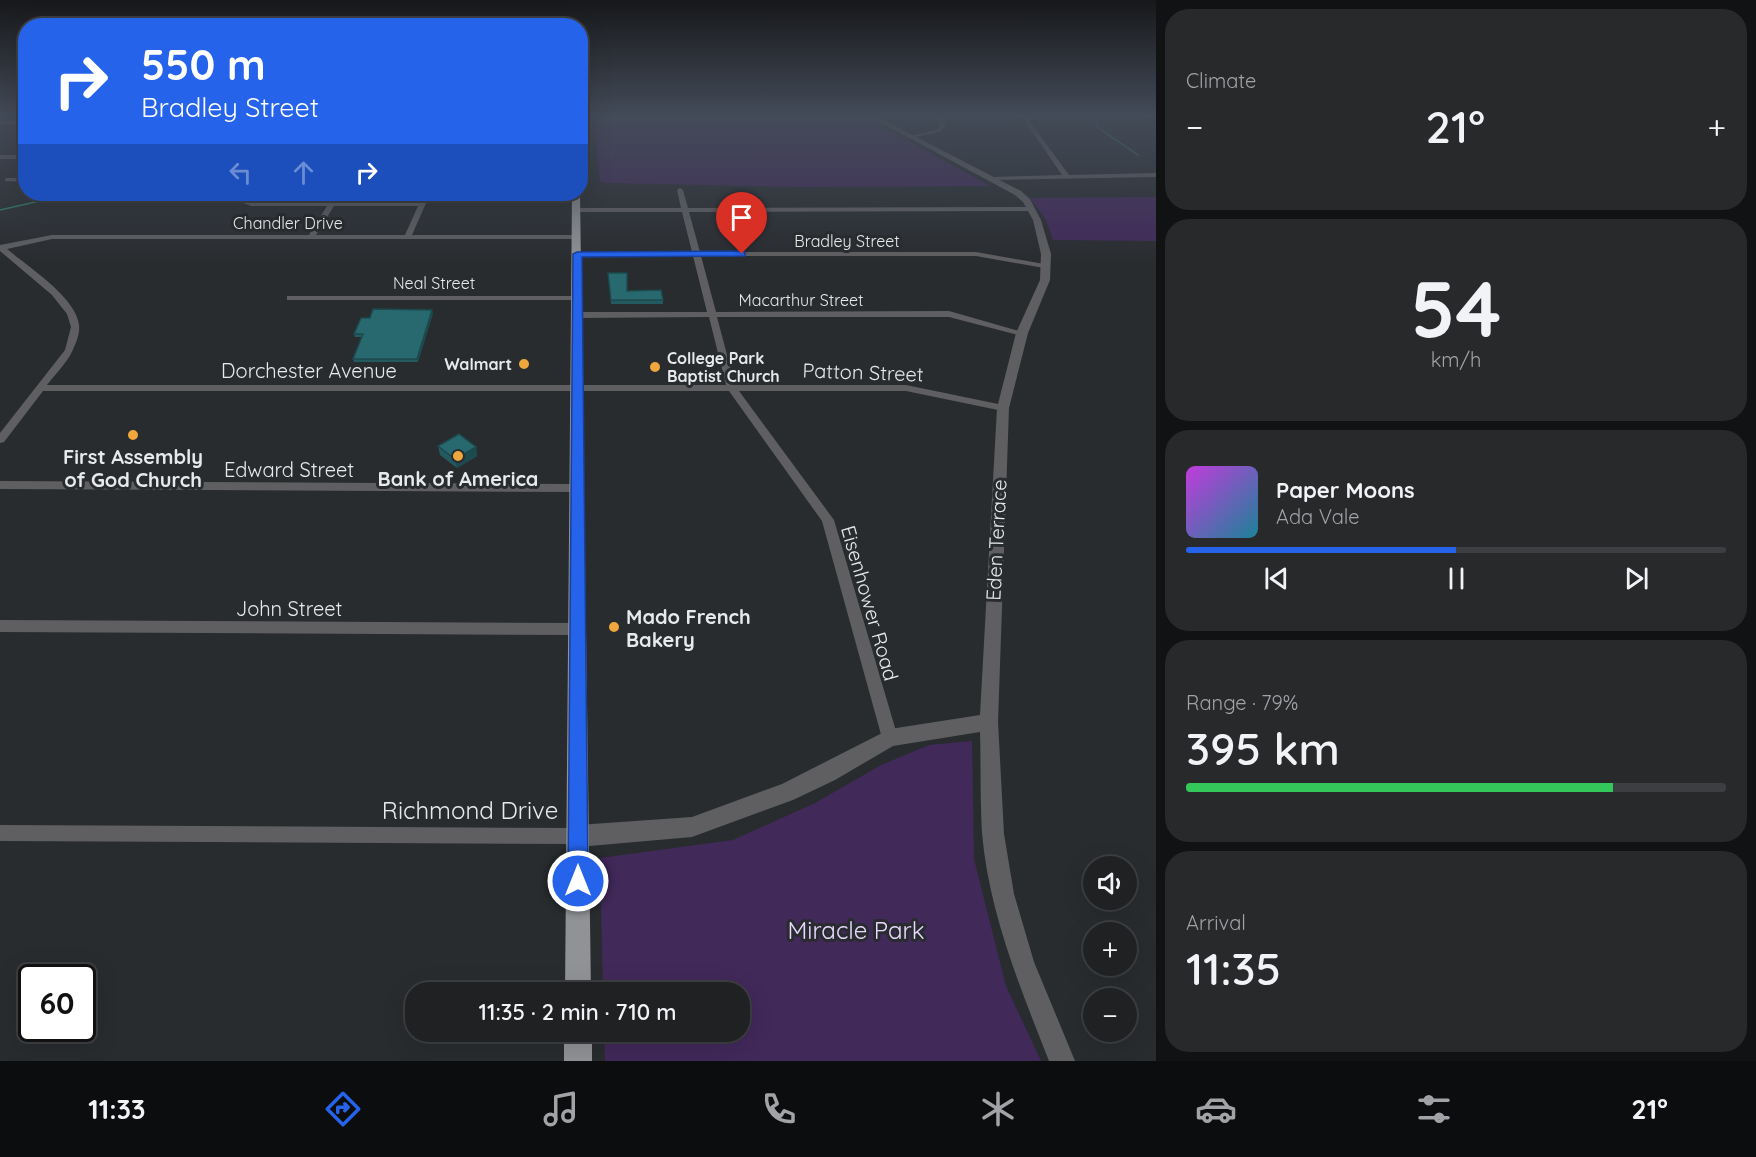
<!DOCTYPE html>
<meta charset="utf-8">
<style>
body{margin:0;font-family:Quicksand,sans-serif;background:#27292b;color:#f1f3f6;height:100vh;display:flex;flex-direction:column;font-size:22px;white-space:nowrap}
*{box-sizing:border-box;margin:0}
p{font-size:20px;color:#a1a3a6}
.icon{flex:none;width:33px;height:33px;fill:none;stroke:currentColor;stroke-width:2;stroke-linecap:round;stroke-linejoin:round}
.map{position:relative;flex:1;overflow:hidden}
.drawer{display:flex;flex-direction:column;gap:9px;padding:9px;background:#111213;width:600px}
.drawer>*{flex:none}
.banner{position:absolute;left:18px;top:18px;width:570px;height:183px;border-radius:24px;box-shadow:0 6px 24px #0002,0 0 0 2px #3c3e41;background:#2563eb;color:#fff;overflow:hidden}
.controls{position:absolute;left:1083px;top:856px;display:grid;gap:12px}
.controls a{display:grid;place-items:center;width:54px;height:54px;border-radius:50%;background:#1f2123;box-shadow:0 6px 24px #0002,0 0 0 2px #3c3e41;font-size:30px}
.speed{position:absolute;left:18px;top:964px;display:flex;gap:12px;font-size:30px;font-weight:700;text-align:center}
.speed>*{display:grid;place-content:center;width:78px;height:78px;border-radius:50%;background:#1f2123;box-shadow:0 6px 24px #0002,0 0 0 2px #3c3e41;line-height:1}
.speed .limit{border:3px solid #111;border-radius:9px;background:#fff;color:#111}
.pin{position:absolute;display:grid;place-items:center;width:51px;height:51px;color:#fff;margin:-62px -26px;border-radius:50% 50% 50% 0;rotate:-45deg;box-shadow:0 0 6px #0007}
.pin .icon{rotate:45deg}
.me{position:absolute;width:66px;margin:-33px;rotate:0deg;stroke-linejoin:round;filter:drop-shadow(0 0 4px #0008)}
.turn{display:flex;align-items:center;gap:21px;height:126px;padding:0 24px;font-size:27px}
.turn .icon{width:78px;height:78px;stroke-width:2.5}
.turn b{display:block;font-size:42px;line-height:51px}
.lanes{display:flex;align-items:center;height:57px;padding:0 24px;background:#0003;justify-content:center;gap:30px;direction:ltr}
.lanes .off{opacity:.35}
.big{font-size:45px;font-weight:600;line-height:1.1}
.drawer .card{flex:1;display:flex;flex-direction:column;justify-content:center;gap:9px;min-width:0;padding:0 21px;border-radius:24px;background:#27292b}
.drawer .dial{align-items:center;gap:0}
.dial b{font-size:78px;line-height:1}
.song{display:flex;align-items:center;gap:18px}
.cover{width:72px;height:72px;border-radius:9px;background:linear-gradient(135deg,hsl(290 70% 55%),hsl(190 70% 35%))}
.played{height:6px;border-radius:3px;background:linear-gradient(90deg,#2563eb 50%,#3c3e41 50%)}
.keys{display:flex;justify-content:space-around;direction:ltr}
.heat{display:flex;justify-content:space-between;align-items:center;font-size:33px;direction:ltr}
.charge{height:9px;border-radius:4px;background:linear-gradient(90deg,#34c759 79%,#3c3e41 0)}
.trip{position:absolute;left:405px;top:982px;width:345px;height:60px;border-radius:24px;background:#1f2123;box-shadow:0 6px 24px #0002,0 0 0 2px #3c3e41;font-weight:600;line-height:60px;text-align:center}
.tab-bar{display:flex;height:96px;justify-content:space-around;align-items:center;background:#0c0d0e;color:#a1a3a6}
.tab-bar .icon{width:42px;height:42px}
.tab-bar .selected{color:#2563eb}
.tab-bar b{font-size:27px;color:#f1f3f6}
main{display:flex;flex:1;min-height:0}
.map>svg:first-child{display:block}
</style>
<main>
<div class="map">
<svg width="1156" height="1061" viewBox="0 0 1156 1061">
<rect width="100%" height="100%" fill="#292c2f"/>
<path fill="#41295a" d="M594,114H859L990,186L800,187L605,183L600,181Z
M1156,197V241L1053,240L1046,220L1030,198Z
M972,741L974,859L1006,986L1041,1061H605L604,1032H740V993H603L600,858L733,840L815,803L881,765L929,745Z"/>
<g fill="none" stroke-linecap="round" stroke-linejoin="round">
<path stroke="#2e816b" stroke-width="1.5" d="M1098,114L1096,126L1138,155
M0,210L70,194"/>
<path fill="#5f5f61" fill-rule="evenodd" d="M935,114H939L946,125L940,132L911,138V136L936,130L940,125Z
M1020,114H1024L1069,175L1156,173V177L991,180V178L993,177L1062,175Z
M1148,114H1153L1156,117V122Z
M0,121H26V125H0Z
M0,155H26V159H0Z
M7,178H26V182L5,181V179Z
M680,188L683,190L688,208L1031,207L1034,209L1031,211L689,212L700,252H976L1044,264L1048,266L1044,268L976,256H701L716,312L949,311L1026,333L1022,336L949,317H717L735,385H906L1003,405L1008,408L1003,411L906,391H739L834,520L898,738L895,743L890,745L885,743L882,738L822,521L729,391H43L4,442L0,443V433L65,350L71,327L67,314L52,295L0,251V245L52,235H309L327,206H251L241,202L240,201L243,199L252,202H330L335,194H341L336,202H420L424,194H430L412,235H577L581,237L577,239H52L7,249C27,266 76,297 79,325C80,332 77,341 74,347C69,361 56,373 47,385H726L709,317L577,318L573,315L577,312H707L693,256H577L573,254L577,252H692L682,212H577L574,210L577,208H681L677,190ZM334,206H418L405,235H316Z
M287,296H577L581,298L577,300H287Z
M0,481L577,484L583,488L577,492L0,489Z
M0,620L577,623L582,625L584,629L582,633L577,635L0,632Z
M0,825L578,828L584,830L586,836L584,842L578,844L0,841Z"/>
<path fill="#5f5f61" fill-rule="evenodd" d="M865,114H872L1021,191L1030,199L1041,220L1051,254L1050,280L1028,333L1009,408L998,722L1004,834L1014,894L1034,962L1075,1061H1049C1020,987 989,913 982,833C980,800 981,766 980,732L893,746L835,780L793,800L692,837L578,847L571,843L567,836L571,829L578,825L692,817L782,784L890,729L980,715L997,408L1016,333L1040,280L1041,254L1033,220L1023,202L1015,195Z"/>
<path fill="#919295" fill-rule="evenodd" d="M580,193L591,993H565L572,194Z
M564,1032H592V1061H564Z"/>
</g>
<path fill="#225a60" d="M608,273L627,291L663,300V304H611Z
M433,313L418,362H354L353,359L362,337H355L354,334L370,318Z
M438,446L476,447L477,456L457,468L440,455Z"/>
<path fill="#1c4a4e" d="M432,310L433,313L418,362L417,359Z
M476,447L477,456L457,468L455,459Z"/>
<path fill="#286970" stroke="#1c4a4e" stroke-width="1.5" d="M608,273H627V291L661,290L663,300H611Z
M373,309L432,310L417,359H353L363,334H354L361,318H370Z
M459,434L476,447L455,459L438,446Z"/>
<linearGradient id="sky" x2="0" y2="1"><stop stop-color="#17181a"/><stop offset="0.44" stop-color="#434b58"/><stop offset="1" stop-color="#434b58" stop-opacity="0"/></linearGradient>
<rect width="1156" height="262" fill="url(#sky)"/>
<path fill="#2563eb" stroke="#184099" stroke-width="1.5" d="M742,251L745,252V256L582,257L588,881L585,888L578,891L571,888L568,881L573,254L577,252Z"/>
<g fill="#efa73d" stroke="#292c2f" stroke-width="2">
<circle cx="524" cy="364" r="6"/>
<circle cx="655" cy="367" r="6"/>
<circle cx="133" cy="435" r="6"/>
<circle cx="458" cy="456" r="6"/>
<circle cx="614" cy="627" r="6"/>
</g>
<g text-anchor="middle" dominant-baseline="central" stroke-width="6" stroke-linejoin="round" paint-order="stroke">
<g font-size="16" fill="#e7e9eb" stroke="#292c2f">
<text x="288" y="223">Chandler Drive</text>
<text x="847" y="241">Bradley Street</text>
<text x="434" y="283">Neal Street</text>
<text x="801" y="300">Macarthur Street</text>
</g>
<g font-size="16" font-weight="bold" fill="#e7e9eb" stroke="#292c2f" text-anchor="start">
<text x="667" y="358">College Park<tspan x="667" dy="18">Baptist Church</tspan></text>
<text x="512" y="364" text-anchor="end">Walmart</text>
</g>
<g font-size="20" fill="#e7e9eb" stroke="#292c2f">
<text x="309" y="370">Dorchester Avenue</text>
<text transform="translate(863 372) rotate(2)">Patton Street</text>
<text x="289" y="469">Edward Street</text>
<text transform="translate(996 540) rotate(-87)">Eden Terrace</text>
<text transform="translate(870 603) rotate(74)">Eisenhower Road</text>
<text x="289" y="608">John Street</text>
</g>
<g font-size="20" font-weight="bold" fill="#e7e9eb" stroke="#292c2f">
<text x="133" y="456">First Assembly<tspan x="133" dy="23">of God Church</tspan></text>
<text x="458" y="478">Bank of America</text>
<text x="626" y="616" text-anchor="start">Mado French<tspan x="626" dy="23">Bakery</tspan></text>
</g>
<g font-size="24" fill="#e7e9eb" stroke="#292c2f">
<text x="470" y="810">Richmond Drive</text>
</g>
<g font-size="24" fill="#e7d7fe" stroke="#292c2f">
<text x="856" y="930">Miracle Park</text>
</g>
</g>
</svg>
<div class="controls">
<a><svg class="icon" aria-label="sound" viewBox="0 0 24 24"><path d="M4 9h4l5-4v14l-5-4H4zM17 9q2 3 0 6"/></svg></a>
<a>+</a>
<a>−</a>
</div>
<div class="speed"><div class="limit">60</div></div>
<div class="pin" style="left:742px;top:254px;background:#d93025"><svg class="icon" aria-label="arrive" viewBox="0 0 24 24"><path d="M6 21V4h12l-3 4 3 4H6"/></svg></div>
<svg class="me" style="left:578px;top:881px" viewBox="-20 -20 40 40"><circle r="17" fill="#2563eb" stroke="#fff" stroke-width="3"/><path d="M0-11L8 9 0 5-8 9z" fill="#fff"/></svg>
<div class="trip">11:35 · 2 min · 710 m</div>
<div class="banner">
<div class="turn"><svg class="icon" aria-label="right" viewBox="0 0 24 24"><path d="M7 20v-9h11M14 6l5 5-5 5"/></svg><div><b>550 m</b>Bradley Street</div></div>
<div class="lanes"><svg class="icon off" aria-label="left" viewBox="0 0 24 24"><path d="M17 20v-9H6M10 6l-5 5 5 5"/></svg><svg class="icon off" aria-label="ahead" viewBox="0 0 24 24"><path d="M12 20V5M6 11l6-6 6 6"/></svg><svg class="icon" aria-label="right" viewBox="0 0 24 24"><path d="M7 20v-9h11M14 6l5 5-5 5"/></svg></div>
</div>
</div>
<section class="drawer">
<div class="card"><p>Climate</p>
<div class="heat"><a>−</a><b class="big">21°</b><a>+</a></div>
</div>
<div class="card dial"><b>54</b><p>km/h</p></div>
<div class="card">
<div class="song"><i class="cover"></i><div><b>Paper Moons</b><p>Ada Vale</p></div></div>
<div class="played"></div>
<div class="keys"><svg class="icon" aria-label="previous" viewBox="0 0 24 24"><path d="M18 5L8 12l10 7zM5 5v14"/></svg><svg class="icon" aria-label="pause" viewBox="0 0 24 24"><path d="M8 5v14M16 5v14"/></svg><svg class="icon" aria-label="next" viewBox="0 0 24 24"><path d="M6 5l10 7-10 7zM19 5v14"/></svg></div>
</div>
<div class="card"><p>Range · 79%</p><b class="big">395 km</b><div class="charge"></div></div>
<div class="card"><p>Arrival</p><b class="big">11:35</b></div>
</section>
</main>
<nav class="tab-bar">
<b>11:33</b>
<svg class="icon selected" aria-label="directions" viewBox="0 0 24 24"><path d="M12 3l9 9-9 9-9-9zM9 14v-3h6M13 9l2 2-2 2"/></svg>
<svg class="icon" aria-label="music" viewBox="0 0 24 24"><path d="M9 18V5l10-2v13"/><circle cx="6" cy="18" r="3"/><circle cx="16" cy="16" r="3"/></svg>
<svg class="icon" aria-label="phone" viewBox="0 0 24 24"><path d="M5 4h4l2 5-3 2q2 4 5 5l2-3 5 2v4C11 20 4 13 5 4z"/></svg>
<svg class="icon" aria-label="climate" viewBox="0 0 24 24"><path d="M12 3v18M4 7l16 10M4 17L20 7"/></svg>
<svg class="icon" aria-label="car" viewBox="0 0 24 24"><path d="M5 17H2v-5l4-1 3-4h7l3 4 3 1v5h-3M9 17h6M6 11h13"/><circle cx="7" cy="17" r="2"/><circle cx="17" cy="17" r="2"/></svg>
<svg class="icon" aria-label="filters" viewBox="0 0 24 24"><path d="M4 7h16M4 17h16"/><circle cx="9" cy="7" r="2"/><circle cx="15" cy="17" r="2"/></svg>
<b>21°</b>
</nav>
